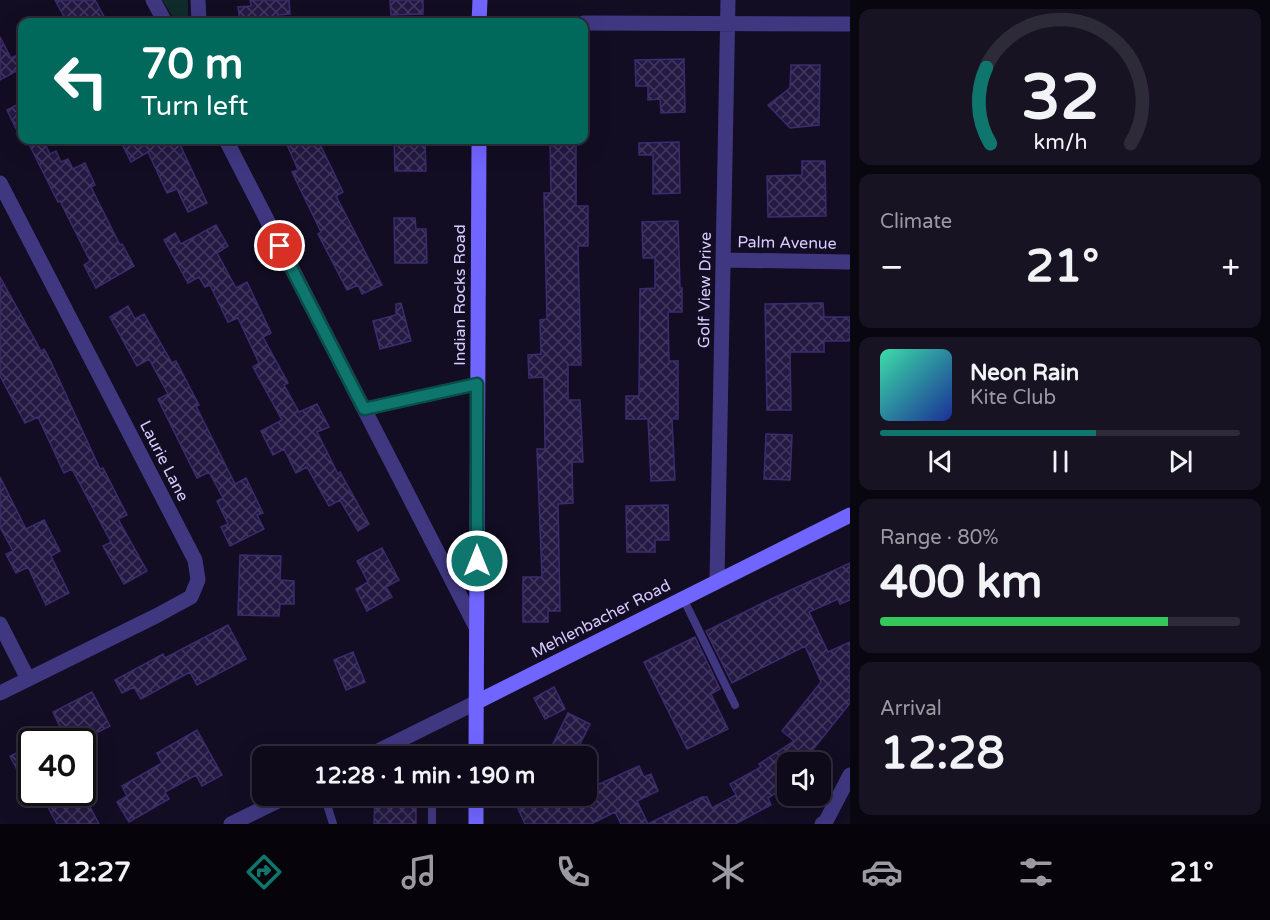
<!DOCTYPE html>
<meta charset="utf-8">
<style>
body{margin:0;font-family:"Varela Round",sans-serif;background:#171323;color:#f1f3f6;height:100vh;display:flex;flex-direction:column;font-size:22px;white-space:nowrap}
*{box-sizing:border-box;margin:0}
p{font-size:20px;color:#9b9aa2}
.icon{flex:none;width:33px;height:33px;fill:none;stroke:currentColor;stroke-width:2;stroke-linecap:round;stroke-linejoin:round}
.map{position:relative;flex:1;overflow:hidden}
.details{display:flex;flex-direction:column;gap:9px;padding:9px;background:#08060e;width:420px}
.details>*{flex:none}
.top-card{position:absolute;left:18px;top:18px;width:570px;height:126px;border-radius:12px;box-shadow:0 6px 24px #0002,0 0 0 2px #2e2b39;background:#00695c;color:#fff;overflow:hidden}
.buttons{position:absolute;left:777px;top:752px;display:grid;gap:12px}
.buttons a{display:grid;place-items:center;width:54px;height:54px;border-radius:12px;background:#0e0a1a;box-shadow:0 6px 24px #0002,0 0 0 2px #2e2b39;font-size:30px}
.speed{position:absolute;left:18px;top:728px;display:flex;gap:12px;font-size:30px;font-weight:700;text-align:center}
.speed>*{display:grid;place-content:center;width:78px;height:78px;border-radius:50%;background:#0e0a1a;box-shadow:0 6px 24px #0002,0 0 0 2px #2e2b39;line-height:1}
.speed .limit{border:3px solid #111;border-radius:9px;background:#fff;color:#111}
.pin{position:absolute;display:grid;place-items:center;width:51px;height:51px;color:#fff;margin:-26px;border:3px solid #fff;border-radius:50%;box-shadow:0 2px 6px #0007}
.me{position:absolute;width:66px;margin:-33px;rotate:0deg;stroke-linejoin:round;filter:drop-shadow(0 0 4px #0008)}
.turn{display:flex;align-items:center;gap:21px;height:126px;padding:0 24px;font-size:27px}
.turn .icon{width:78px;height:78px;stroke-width:2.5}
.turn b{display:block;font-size:42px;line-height:51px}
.big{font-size:45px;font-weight:700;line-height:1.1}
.details .widget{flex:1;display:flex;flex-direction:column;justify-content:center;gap:9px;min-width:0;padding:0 21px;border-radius:12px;background:#171323}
.details .dial{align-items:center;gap:0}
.dial svg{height:156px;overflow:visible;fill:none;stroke:#2e2b39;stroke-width:7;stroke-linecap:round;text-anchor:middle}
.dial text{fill:#f1f3f6;stroke:none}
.song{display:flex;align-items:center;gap:18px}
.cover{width:72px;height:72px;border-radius:9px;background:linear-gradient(135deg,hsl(160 70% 55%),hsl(230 70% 35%))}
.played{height:6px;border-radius:3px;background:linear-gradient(90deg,#0f766e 60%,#2e2b39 60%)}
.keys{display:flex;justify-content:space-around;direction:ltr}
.heat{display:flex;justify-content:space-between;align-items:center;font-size:33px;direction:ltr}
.charge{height:9px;border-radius:4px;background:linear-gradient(90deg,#34c759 80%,#2e2b39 0)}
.trip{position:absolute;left:252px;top:746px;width:345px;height:60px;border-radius:12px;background:#0e0a1a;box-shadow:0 6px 24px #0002,0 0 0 2px #2e2b39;font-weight:700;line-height:60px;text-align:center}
.tab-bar{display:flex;height:96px;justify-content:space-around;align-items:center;background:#06040a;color:#9b9aa2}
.tab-bar .icon{width:42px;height:42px}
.tab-bar .selected{color:#0f766e}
.tab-bar b{font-size:27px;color:#f1f3f6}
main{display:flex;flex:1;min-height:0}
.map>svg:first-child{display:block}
</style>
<main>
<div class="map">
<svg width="850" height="824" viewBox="0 0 850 824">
<defs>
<pattern id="building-cross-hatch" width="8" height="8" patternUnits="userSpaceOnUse" patternTransform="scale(1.5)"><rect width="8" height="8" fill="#241943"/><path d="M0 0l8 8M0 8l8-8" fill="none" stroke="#43395f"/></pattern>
</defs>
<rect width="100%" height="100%" fill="#120d22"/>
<path fill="#102b2c" d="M162,0H188V20L186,22H176Z"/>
<path fill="url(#building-cross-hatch)" stroke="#3c2b6f" stroke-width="1.5" d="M55,0H95L107,22H67Z
M250,0H289L290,14L278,15V22H240L238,7L251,6Z
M390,0H423V14L391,15Z
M0,37L11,58L22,53V68L0,80Z
M684,59L685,112L661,113L660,99L648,100V86H636L635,60Z
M791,65H820L819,125L790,128L768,105L790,88Z
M22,102V141L7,110Z
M27,140H43L50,154L56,151L61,162L68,159L73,169L85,163L95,185L91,187L120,245L122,244L134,266L96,288L84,265L90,261L60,201L58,202Z
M120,140H178L207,203L188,212L177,189L167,193L148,152L131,162Z
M285,140H318L343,192L336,196L382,285L362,294L358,285L347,290L318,234L321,232L292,172L298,170Z
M394,140H425L426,171H395Z
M550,140H576V206H588V246H578L581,365H568V400H580L583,462H572L573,503L558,504L560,611H548V622H523V577H542L537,449H545L544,377L529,378L528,355L541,354L540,320L547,319L544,193H551Z
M679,142L680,193L653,194V155H639V143Z
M802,161H825L826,216L768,217L767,176L802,175Z
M394,218H415L416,229H426L427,263H395Z
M678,221L680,288H682V312H668L669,361H678V419H672L675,480L651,481L648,419H626V396H639L640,289L655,288V258H643L642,222Z
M216,225L228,246L217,253L236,288L247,282L271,333L263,337L288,383L284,385L299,412L317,404L329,427L317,432L338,474L340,472L369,524L358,531L340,500L329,506L307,467L296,473L284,449L273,455L261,431L282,420L253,367L259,363L238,318L228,322L210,285L205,287L199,277L188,283L164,240L175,233L181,244Z
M0,277L41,351L44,349L51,362L100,469L103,468L127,515L118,519L147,571L124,584L103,546L111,542L72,469L64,473L38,417L25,423L0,376Z
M401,303L411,341L380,349L373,321L396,315V304Z
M823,303L824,317H850V341H824V352H790L791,410H767L765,304Z
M128,306L135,319L144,314L172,363L176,361L199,405L196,406L235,484L246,478L263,513L257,515L264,529L230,546L221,527L228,524L217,501L223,498L209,472L197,478L158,399L168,394L149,359L137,366L110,317Z
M766,434L792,435L790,480L764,479Z
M0,477L26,529L44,520L60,551L51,556L69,593L46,605L28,567L16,573L6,554L13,551L0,527Z
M668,505L669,540H655V552H627L626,506Z
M382,548L399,580L386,587L392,597L367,611L356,589L368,582L357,561Z
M240,555L281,556L280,580L294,581V604H280L279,616L238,615Z
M850,563V600L840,604L838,599L809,612L828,652L850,642V703L803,762H788V785L768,798L771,805L735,824H648L702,797H707L712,808L736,795L730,784L761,767L759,764L794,741L782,731L821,682L805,646L732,683L706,631L769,600Z
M228,625L246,659L197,685L190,672L141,699L134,687L122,693L115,680L163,654L165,658Z
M695,637L720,689L711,694L728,729L687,749L644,662Z
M353,652L365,682L346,690L334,660Z
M554,687L565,709L545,719L534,698Z
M92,692L110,726L81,741H41L62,731L53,712Z
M568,713L590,724L574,756H547Z
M197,730L222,775L202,786L196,775L165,792L169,799L129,822L117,802L127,796L122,786L162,763L157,753Z
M32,746V799L10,756Z
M639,766L644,777L651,774L658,791L637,801L648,824H621L615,812L591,824H525L512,795H552L557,804L576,795H586V790Z
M72,792H82L99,824H57L47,805Z
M375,795H416V824H374Z"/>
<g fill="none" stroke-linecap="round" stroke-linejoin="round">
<path stroke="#3f3881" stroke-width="8" d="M364,409L477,384
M683,598L735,705
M324,795L333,824
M432,824V795"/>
<path stroke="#3f3881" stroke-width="15" d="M153,0L165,22
M198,0L199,22
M584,23L850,24
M226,140L476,627
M0,183L195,560L198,580L191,597L156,616L0,693
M724,260L850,262
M717,581L728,0
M0,624L28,679
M368,756L477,702
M231,824L290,795
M822,824L826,821L850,775"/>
<path stroke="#7165ff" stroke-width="15" d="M479,22L480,0
M477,702L850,515
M476,756L479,140
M476,824V795"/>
</g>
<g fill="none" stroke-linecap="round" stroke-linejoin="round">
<g stroke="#0a4d48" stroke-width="15">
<path id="route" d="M280,246L364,409L477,384V561"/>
</g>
<use href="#route" stroke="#0f766e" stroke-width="10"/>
</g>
<g text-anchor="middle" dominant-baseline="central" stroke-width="6" stroke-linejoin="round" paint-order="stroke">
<g font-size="16" fill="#d6ceff" stroke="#120d22">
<text transform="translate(787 243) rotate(1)">Palm Avenue</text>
<text transform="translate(705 290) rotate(-89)">Golf View Drive</text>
<text transform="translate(460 295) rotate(-90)">Indian Rocks Road</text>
<text transform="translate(164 461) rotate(63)">Laurie Lane</text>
<text transform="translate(601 619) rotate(-27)">Mehlenbacher Road</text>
</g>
</g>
</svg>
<div class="buttons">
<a><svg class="icon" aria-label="sound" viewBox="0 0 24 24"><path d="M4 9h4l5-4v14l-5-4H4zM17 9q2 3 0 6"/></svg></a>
</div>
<div class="speed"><div class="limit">40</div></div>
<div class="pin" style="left:280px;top:246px;background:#d93025"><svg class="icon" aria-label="arrive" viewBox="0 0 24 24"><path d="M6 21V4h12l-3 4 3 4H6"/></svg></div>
<svg class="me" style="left:477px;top:561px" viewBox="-20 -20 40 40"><circle r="17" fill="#0f766e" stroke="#fff" stroke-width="3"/><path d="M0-11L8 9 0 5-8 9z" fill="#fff"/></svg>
<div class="trip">12:28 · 1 min · 190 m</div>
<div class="top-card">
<div class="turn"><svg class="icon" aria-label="left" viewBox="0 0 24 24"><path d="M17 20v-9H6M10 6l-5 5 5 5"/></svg><div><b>70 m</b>Turn left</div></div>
</div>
</div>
<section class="details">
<div class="widget dial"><svg viewBox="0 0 100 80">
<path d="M14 69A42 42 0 1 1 86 69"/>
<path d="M14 69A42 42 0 0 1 12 30" stroke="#0f766e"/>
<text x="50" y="56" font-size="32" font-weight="700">32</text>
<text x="50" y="72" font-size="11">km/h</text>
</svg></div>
<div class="widget"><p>Climate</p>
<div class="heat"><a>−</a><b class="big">21°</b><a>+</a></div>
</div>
<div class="widget">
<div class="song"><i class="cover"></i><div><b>Neon Rain</b><p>Kite Club</p></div></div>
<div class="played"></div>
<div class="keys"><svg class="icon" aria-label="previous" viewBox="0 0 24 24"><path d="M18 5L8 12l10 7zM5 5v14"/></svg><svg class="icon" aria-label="pause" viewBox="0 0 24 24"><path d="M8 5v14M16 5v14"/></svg><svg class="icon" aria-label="next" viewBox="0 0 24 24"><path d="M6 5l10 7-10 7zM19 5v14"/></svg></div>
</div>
<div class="widget"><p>Range · 80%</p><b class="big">400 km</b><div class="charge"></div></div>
<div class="widget"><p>Arrival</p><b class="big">12:28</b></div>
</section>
</main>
<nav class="tab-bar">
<b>12:27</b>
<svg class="icon selected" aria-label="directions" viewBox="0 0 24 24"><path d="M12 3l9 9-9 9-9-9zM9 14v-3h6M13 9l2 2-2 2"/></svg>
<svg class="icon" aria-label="music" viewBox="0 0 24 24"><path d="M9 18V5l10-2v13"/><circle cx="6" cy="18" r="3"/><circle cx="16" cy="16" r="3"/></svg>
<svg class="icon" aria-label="phone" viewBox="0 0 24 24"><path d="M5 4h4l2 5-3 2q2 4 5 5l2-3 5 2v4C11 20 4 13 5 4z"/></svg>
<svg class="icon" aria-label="climate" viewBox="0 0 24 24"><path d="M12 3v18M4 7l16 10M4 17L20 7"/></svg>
<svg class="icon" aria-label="car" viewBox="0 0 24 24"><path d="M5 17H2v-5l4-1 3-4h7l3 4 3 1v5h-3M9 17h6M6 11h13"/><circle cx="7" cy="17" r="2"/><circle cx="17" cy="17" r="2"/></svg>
<svg class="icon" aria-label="filters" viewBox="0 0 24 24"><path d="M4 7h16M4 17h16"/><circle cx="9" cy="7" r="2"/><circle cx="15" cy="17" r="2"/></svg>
<b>21°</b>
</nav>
